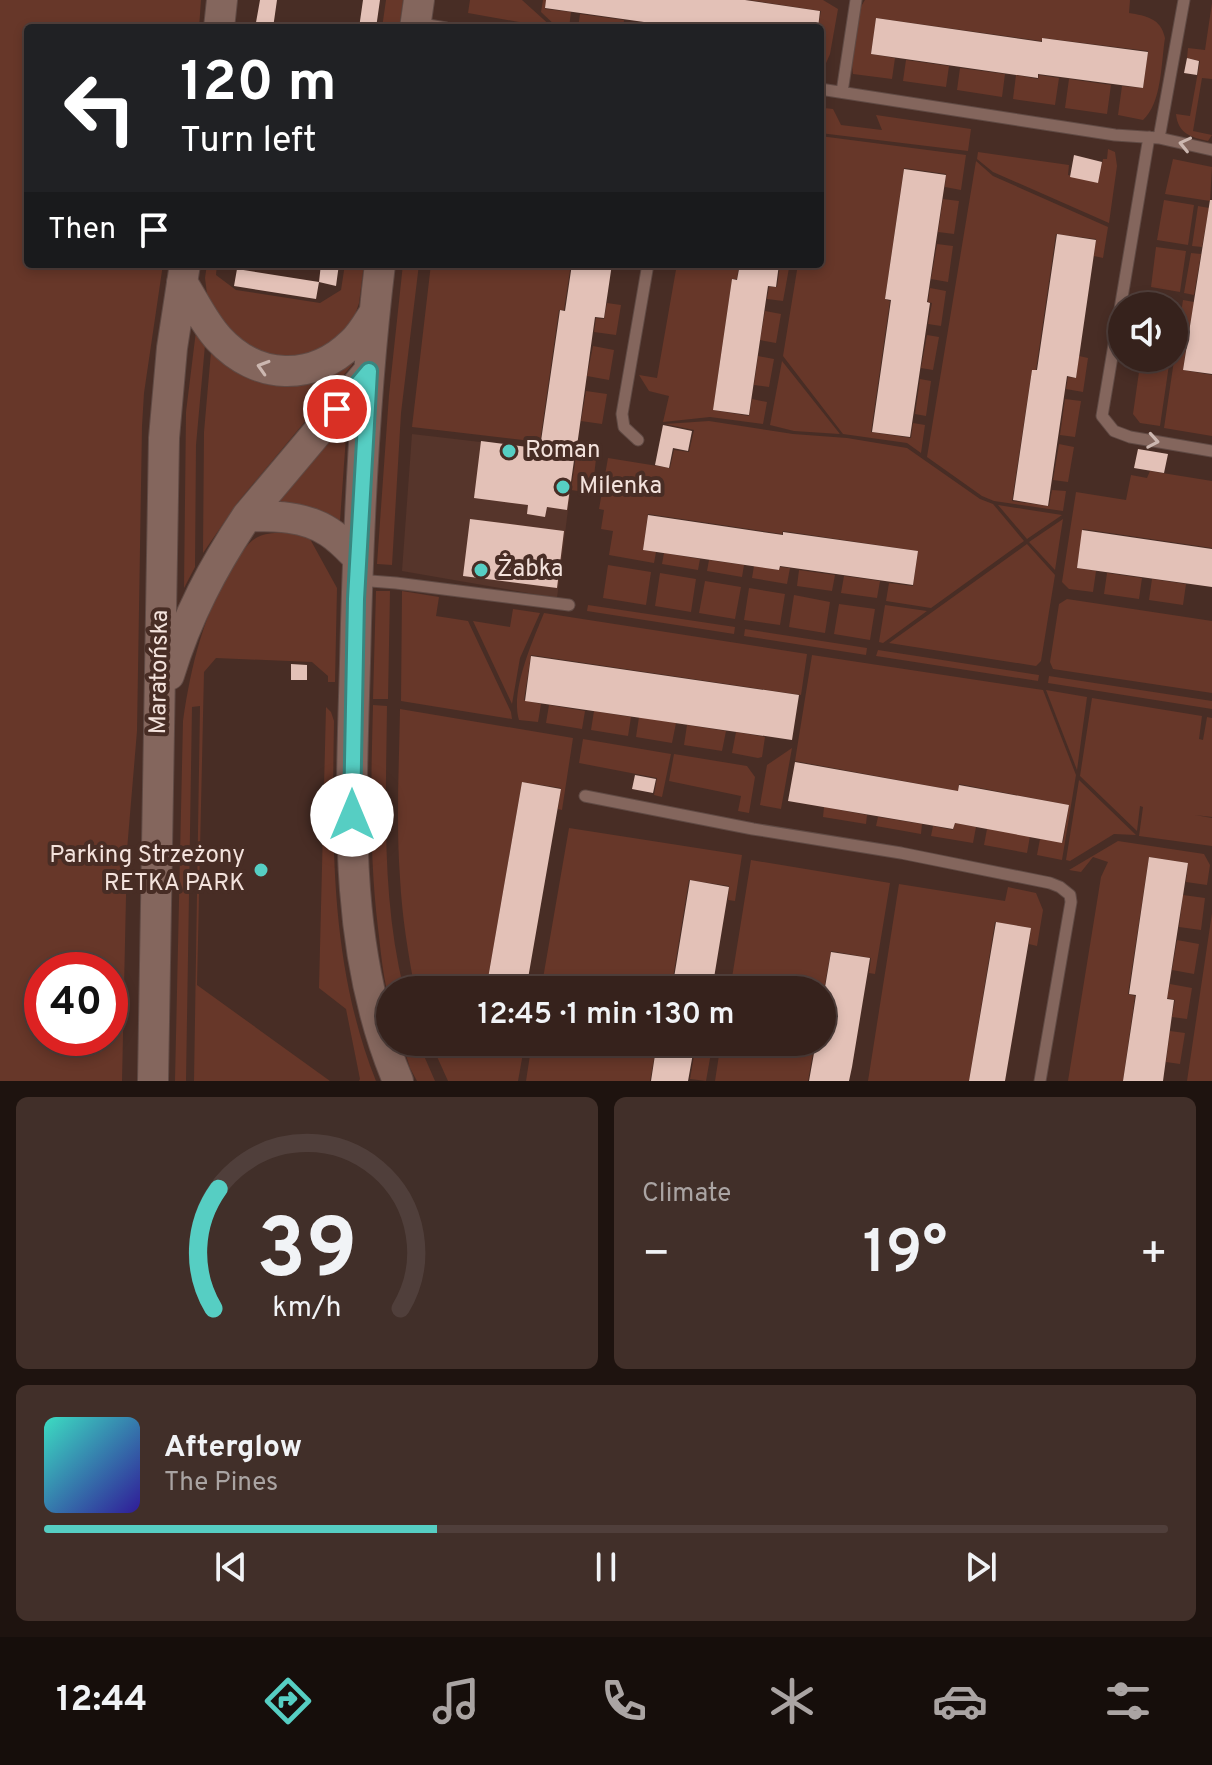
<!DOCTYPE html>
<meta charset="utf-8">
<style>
body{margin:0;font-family:Overpass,sans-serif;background:#412f29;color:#f1f3f6;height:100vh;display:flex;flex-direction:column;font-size:30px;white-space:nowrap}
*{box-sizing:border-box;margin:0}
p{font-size:26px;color:#aaa4a3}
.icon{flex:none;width:44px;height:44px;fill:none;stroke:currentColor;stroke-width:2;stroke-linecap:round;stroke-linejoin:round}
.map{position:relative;height:1081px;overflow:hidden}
.sheet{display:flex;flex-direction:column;gap:16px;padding:16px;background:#1e130f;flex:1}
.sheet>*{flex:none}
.top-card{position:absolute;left:24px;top:24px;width:800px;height:244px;border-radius:8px;box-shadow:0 4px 12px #0003,0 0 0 2px #503f3b;background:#202124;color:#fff;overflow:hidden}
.buttons{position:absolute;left:1108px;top:292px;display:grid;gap:16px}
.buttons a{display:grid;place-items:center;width:80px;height:80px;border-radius:50%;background:#36221c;box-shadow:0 4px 12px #0003,0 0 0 2px #503f3b;font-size:40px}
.speed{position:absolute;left:24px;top:952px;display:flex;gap:16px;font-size:40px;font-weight:700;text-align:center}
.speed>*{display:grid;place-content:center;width:104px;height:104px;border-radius:50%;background:#36221c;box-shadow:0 4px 12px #0003,0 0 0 2px #503f3b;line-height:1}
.speed .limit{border:12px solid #d22;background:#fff;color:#111}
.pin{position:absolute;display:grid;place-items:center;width:68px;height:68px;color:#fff;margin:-34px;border:4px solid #fff;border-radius:50%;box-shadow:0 2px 8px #0007}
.me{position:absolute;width:88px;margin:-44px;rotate:0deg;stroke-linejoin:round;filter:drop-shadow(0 0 6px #0008)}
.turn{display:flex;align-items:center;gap:28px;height:168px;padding:0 24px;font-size:36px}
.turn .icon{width:104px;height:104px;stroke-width:2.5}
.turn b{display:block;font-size:56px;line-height:68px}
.then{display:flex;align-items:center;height:76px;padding:0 24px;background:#0003;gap:16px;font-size:30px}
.big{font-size:60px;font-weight:600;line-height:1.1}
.sheet .card{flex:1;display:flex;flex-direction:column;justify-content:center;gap:12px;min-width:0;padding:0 28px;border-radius:12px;background:#412f29}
.sheet .dial{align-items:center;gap:0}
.dial svg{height:208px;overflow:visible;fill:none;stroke:#503f3b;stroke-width:7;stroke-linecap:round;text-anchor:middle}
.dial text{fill:#f1f3f6;stroke:none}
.song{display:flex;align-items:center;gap:24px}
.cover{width:96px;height:96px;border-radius:12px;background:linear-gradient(135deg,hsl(170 70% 55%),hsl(250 70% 35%))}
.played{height:8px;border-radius:4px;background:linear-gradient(90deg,#56cec3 35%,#503f3b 35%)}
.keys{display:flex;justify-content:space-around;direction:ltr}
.heat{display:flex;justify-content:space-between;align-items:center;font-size:44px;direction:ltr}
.sheet .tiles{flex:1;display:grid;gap:16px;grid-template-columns:1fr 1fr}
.card:last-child{grid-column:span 2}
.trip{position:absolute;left:376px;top:976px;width:460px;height:80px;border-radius:40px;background:#36221c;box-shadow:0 4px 12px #0003,0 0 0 2px #503f3b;font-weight:600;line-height:80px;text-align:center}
.menu{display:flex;height:128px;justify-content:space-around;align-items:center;background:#160e0b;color:#aaa4a3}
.menu .icon{width:56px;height:56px}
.menu .selected{color:#56cec3}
.menu b{font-size:36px;color:#f1f3f6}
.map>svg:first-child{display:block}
</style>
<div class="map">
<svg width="1212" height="1081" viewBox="0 0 1212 1081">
<rect width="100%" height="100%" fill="#482d25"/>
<path fill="#56352b" d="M412,434L575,453L557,598L402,571Z"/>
<path fill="#673729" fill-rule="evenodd" d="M0,0H201L199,28H28V264H163L144,393L142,426L137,731L127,850L122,1081H0ZM110,970V1038H42V970Z
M386,0H403L399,28H382Z
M470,0H522L553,28L468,13Z
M543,0H546L545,9L571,12L569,28H558L541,12Z
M749,0H823L838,9L830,54L823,70L820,69V28H818L821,11Z
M865,0H1130L1129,13C1146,16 1161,18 1165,38C1161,63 1162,103 1143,120L1118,115L1122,86L1143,88L1148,51L1043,38L1041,41L876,18L871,54L895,58L892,79L853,74C850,57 855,13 865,0Z
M1212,3V79L1202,78L1193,131L1212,135L1208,141C1191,137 1178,134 1176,114L1190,116L1200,61L1187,58L1188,48L1205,50Z
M580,14L624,20L623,28H578Z
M906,60L949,66L946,87L903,81Z
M960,68L1005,74L1002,97L957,90Z
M1016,75L1038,79L1039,75L1059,78L1055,105L1013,99Z
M1069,79L1111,85L1107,114L1065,108Z
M824,108L833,109L841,125L882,130L876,115L971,129L968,151L820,133Z
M820,136L966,155L961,190L945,187L946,174L904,168L885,299L890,301L871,432L911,438L913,423L925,425L921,453L907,443L843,434L783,356L798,264H820Z
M1108,149L1115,152L1117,166L1109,223L993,172L977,159L978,152L1069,165L1068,175L1098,182L1103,159H1107Z
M1173,159L1212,167L1210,201L1165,194Z
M976,161L993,176L1108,227L1103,258L1094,256L1096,239L1056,234L1036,370H1032L1012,501L1049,506L1052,490L1066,491L1063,511L994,501L982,496L927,457Z
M943,199L959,201L954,234L938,232Z
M1164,200L1194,205L1188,245L1157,240Z
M1198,206L1209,208L1202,247L1192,246Z
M937,244L953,246L948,282L931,279Z
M1156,247L1186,251L1180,292L1151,287Z
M1191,253L1201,254L1194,295L1184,293Z
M207,264H217L216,275L236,290L320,303L341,290L345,264H364L359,303L353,321L347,331L318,353L275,359L233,341L207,294L205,278Z
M403,264H419L401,413L392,565L377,564L389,395Z
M431,264H571L564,310H559L540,442L412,427Z
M677,264H739L737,279H732L713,410L749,416L752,399L767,402L763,424L710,417L663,422L669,396L649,391L639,375L657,378Z
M780,266L789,268L783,301L767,299L769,287H777Z
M930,288L946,291L941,326L928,324L932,303L928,302Z
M1183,300L1194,302L1187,342L1177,340Z
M607,303L621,305L616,335L594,332L596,318L604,319Z
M765,311L781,314L776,343L760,340Z
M196,331L205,345L196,445L195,567L184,588L186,412Z
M927,335L939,337L933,370L921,368Z
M593,346L614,350L609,380L587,376Z
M1176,347L1186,349L1183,370L1212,375V436L1164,428Z
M211,352L222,361L353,357L352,365L238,502L203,553L204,432Z
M758,356L774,359L769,387L754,385Z
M1079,356L1088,358L1083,392L1066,389L1068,377L1076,378Z
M1141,358H1170L1160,426L1140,423L1133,414Z
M782,361L840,434L794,431L770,425Z
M920,379L931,381L926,416L915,414Z
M586,391L607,394L602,424L581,421Z
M1065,399L1081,401L1075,437L1060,435Z
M709,421L793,434L847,438L907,448L980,499L993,504L1024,541L931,608L886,601L889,583L913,586L918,551L783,531L782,534L648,514L643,550L656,552L654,563L609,555L613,531L601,529L604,510L599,509L608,458L670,468L674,450L689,452L694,430L665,424Z
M347,422L340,521C321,507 300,504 276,504Z
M1059,444L1074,447L1068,482L1053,480Z
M576,456L596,459L592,493L571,490Z
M1150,471L1212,481V548L1083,529L1077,568L1096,571L1093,592L1069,589L1062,582L1076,492L1126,500L1131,475L1147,478Z
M998,505L1062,515L1027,539Z
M1063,519L1055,570L1029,542Z
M284,532L295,533L310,539L337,588L335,682H328V676L312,662L216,658L204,672L197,985L330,1081H194L200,706L192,707L186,1081H175L183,721C191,665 204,611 235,563C242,553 248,541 260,536C267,533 276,533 284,532Z
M1027,544L1055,575L1041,661L1036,666L889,643Z
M664,553L700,559L698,570L662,564Z
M709,560L744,565L742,577L707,571Z
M608,565L651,572L646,605L603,598Z
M754,566L779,570L780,567L790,568L787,584L752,578Z
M799,570L835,575L832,591L797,586Z
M660,573L696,579L691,612L655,606Z
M1107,573L1142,578L1139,599L1104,594Z
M844,576L880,581L877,598L841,593Z
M1152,579L1186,584L1183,605L1149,600Z
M705,581L741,587L735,619L699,613Z
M749,588L785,594L780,625L744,620Z
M376,591H390L388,699H373Z
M402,591L439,597L436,616L468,621L511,712L512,719L401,701Z
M794,595L830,602L825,633L789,627Z
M1067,599L1212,621V693L1053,669L1050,662L1059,604Z
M839,604L875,609L870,640L834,634Z
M588,605L735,627L734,634L587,611Z
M885,605L927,611L883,643L879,642Z
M513,609L540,613L520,658L512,704L473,621L510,627Z
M544,613L807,654L801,695L531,655L524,700L541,704L538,722L519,720C510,691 533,640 544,613Z
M745,629L867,648L866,655L744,636Z
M878,650L1039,675L1038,681L876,656Z
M812,655L1043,690L1076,775L1062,860L1037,855L1040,839L1063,842L1069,805L959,784L958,791L795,761Z
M1049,676L1212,701V709L1048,683Z
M1046,690L1087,697L1077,770Z
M1092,698L1202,716L1199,739L1203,740L1207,717L1212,718V817L1195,815L1212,818V846L1139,836L1143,807L1140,806L1137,831L1080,776Z
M373,705L387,706C386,801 381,897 404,990H390V1002C383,978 381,953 378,928C369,854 371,780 373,705Z
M549,705L585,711L582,729L546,723Z
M326,707L331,712L334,721C332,843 330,966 376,1081H359L360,1079L346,1009L319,988Z
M400,709L573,738L562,810L558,809L561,788L522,782L486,990H415C408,953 402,916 400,878C396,822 399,766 400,709Z
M594,711L631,717L628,736L591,730Z
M639,717L676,723L672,743L636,737Z
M687,725L726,731L722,751L684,745Z
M736,732L765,737L762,757L758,758L732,753Z
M583,739L671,754L662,797L654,795L657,778L579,763Z
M792,748L781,809L760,805L767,765Z
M674,754L747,766L755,777L749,813L738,811L741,796L669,781Z
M1079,780L1136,835L1114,834L1070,861L1066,860Z
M824,807L867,815L866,824L823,817Z
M878,817L922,824L921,834L876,826Z
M955,823L976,827L973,843L931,836L933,826L953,830Z
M569,828L742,855L735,901L728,900L729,886L689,880L671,990H541Z
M987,829L1030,836L1027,853L984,845Z
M1118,841L1204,854L1210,865L1207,885L1186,882L1188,863L1149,857L1128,994L1135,996L1123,1081H1068L1101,877L1108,862L1093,857L1081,872L1069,870Z
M751,860L890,883L875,974L869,973L871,958L831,951L822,1000V990H730Z
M899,884L1005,901L1008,887L1036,893L1043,910L1037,946L1029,944L1031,928L995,922L969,1081H868Z
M1183,895L1205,898L1201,930L1179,927Z
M1212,913V1081H1187Z
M1177,940L1199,944L1194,974L1172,970Z
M1170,984L1192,988L1187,1019L1172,1017L1175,1000L1167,998Z
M1170,1031L1185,1033L1180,1064L1166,1062Z
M402,1042H418L435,1081H417L410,1068Z
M464,1042H525L518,1081H448L434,1050Z
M532,1042H657L650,1081H526Z
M721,1042H815L808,1081H715Z
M696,1044L712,1047L706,1081L690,1079Z"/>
<path fill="#e3c1b7" d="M260,0H277L273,28H255Z
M363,0H380L376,28H359Z
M546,0H745L820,11L818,28H659L651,27V23L545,8Z
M876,18L1042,42V38L1148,52L1143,88L1038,74V78L871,54Z
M1187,58L1199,61L1197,75L1184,73Z
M1074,155L1102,162L1098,183L1070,177Z
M904,169L946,175L927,302L930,303L910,437L872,432L891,300L885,299Z
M1210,200H1212V374L1183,370Z
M1057,234L1096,240L1076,378L1067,376L1048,506L1013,500L1032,370H1037Z
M321,264H339L336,286L319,282Z
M572,264H612L604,318L595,317L577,446L541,441L560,310L565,311Z
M740,264H779L776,287L768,286L749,415L713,410L732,279L737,280Z
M237,269L319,282L316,299L234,286Z
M663,425L692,431L688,451L673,448L669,468L655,465Z
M481,441L575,453L567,510L547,507L545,517L527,514L528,505L474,498Z
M1138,449L1168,454L1164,473L1134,468Z
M648,515L783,535V532L918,551L913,585L780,566L779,570L643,550Z
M470,519L564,531L557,588L463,576Z
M1082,530L1212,549V587L1077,568Z
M531,656L799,695L792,740L525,701Z
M291,664L307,665V680H291Z
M795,762L958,791L959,785L1069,805L1062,843L955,823L953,829L788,801Z
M635,775L656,779L653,793L632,789Z
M522,782L561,789L526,990H486Z
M1149,857L1188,863L1167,999L1174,1000L1163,1081H1123L1136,995L1129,994Z
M690,880L729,887L712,990H672Z
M996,922L1031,928L1005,1081H969Z
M831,952L870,958L852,1067L849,1081H809L816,1042H822V1005Z
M657,1042H695L688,1081H651Z"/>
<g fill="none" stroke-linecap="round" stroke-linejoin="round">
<g stroke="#604a44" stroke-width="13">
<path id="lane" d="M416,23L446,28
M820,89L1115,135L1159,138L1212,150
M842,92L856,0
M1149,137L1102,416L1114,431L1130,437L1212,451
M1159,138L1184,0
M638,440L624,427L622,414L648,264
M358,580L396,583L569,605
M585,796L753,829L901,853L1050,883L1060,887L1070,895L1071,902L1040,1081"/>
</g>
<g stroke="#604a44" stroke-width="32">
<path id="secondary" d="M219,28L222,0
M415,28L419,0
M380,264C364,396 358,530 355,663C351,803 342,949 398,1081
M182,282C194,301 204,323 219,339C257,380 312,382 352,343C361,335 367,324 374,313
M247,516C275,516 305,516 329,532C340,539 349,549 358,558
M169,675C187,616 213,567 247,516L369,371
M153,1081L164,438L172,348L185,264"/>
</g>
<use href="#lane" stroke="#84665d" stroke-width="11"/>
<use href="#secondary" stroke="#84665d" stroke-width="30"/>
</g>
<defs><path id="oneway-chevron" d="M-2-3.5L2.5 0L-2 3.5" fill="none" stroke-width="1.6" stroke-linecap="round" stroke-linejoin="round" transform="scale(2)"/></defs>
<g stroke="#ccb7b0">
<use href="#oneway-chevron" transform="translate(1185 144) rotate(-167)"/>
<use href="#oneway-chevron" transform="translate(263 367) rotate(-163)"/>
<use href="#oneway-chevron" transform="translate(1153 441) rotate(10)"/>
</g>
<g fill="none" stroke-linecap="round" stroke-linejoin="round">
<g stroke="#38867f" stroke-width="20">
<path id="route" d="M337,409L369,371L356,599L352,815"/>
</g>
<use href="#route" stroke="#56cec3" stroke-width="14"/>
</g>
<g fill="#56cec3" stroke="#482d25" stroke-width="3">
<circle cx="509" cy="451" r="8"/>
<circle cx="563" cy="487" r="8"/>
<circle cx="481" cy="570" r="8"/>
<circle cx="261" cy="870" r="8"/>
</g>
<g text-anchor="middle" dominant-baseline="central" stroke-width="8" stroke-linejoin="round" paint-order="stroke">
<g font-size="24" fill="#f3e2dc" stroke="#482d25" text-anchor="start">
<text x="525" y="451">Roman</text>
<text x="579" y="487">Milenka</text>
<text x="497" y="570">Żabka</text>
<text x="245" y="856" text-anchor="end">Parking Strzeżony<tspan x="245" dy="28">RETKA PARK</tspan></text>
</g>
<g font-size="24" fill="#f3e2dc" stroke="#482d25">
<text transform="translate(160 672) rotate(-89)">Maratońska</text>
</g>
</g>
</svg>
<div class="buttons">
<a><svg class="icon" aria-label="sound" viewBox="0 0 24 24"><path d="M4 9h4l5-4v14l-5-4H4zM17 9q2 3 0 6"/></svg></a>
</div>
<div class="speed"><div class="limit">40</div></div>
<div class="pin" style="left:337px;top:409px;background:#d93025"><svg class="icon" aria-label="arrive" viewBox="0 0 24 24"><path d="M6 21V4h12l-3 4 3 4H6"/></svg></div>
<svg class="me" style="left:352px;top:815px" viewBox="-20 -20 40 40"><circle r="19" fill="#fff"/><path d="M0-13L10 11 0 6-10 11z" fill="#56cec3"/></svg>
<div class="trip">12:45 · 1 min · 130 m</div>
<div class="top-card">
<div class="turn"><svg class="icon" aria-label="left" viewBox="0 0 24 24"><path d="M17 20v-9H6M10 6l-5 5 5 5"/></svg><div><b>120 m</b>Turn left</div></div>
<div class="then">Then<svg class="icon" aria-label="arrive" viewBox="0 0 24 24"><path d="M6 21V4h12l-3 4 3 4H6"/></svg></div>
</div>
</div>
<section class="sheet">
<div class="tiles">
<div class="card dial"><svg viewBox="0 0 100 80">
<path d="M14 69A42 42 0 1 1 86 69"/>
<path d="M14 69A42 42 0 0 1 16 23" stroke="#56cec3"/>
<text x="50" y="56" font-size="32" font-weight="700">39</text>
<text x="50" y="72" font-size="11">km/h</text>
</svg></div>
<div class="card"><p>Climate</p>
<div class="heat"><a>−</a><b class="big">19°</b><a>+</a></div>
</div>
<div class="card">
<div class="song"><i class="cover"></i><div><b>Afterglow</b><p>The Pines</p></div></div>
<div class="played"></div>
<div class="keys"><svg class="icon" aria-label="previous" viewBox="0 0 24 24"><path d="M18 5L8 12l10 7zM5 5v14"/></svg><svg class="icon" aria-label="pause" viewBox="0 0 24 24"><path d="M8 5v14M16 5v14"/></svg><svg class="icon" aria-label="next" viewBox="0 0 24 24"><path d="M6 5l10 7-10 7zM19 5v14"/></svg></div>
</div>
</div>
</section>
<nav class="menu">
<b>12:44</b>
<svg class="icon selected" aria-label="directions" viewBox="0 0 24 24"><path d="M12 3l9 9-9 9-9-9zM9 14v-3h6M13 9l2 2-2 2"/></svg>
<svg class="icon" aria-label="music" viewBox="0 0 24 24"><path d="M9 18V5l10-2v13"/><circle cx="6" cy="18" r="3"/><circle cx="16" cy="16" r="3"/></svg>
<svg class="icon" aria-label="phone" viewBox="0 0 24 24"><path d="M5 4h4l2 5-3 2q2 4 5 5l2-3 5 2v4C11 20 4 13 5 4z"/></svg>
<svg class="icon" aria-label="climate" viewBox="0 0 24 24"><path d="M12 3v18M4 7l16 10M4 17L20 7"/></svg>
<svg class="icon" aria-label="car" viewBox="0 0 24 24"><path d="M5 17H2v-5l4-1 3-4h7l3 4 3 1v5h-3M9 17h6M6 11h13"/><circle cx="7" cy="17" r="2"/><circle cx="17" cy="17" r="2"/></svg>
<svg class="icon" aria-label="filters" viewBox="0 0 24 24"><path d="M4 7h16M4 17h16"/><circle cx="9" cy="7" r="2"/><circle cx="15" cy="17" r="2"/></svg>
</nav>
